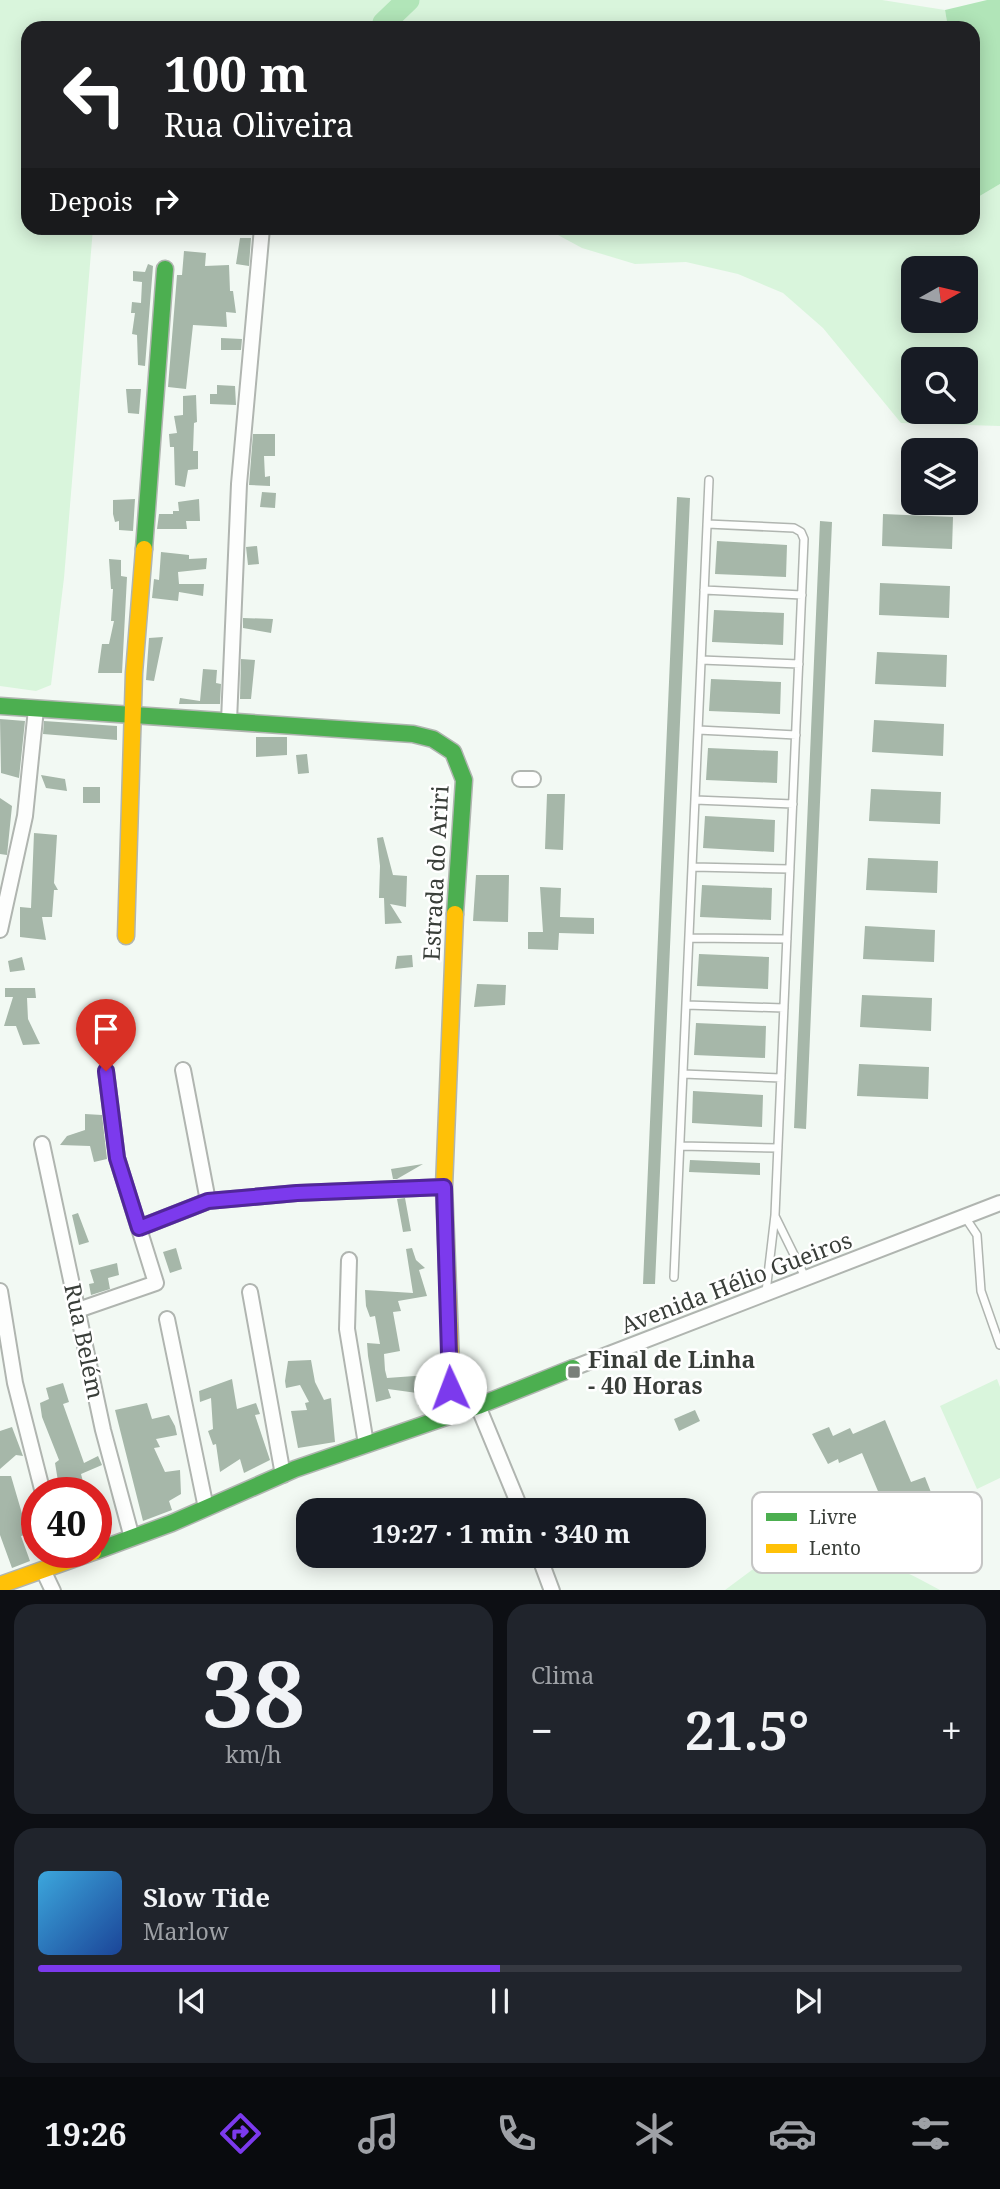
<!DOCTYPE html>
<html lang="pt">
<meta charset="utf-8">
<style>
body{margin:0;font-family:"Noto Serif",serif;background:#20242c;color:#f1f3f6;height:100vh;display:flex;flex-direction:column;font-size:26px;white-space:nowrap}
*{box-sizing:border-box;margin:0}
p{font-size:23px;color:#9ea1a6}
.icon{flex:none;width:38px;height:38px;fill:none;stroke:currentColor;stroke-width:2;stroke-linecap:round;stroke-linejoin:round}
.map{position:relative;height:1590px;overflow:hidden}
.side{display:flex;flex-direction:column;gap:14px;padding:14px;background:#0d0f14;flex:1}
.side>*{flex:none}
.hud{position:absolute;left:21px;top:21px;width:959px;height:214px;border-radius:21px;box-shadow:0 4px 18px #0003;background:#202124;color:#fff;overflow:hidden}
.needle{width:46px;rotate:82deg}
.fabs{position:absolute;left:901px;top:256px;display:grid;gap:14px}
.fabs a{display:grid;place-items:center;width:77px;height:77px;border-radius:14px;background:#171b24;box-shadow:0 4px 18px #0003;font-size:35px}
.speed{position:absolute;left:21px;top:1477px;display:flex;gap:14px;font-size:35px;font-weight:700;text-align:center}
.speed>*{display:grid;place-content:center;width:91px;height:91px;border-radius:50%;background:#171b24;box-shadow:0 4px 18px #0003;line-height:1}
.speed .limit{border:10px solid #d22;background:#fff;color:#111}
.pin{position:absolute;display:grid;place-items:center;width:60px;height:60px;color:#fff;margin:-72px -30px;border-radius:50% 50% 50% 0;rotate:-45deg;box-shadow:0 0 7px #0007}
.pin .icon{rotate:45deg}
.me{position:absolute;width:77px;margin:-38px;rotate:358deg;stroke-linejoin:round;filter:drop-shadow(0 0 5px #0008)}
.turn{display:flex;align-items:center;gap:24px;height:147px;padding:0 28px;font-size:32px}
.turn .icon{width:91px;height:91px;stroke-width:2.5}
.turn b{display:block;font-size:49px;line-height:60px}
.then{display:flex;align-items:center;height:66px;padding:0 28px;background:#0003;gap:14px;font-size:26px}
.big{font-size:52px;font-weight:700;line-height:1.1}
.side .widget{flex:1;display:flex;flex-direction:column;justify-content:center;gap:10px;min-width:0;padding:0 24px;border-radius:21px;background:#20242c}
.side .dial{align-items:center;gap:0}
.dial b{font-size:91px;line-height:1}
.song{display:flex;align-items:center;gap:21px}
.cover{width:84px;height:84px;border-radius:10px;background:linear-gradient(135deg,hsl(200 70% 55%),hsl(220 70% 35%))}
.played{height:7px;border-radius:4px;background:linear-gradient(90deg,#7c3aed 50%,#363941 50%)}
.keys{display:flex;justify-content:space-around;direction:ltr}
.heat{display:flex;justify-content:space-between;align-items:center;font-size:38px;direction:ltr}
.side .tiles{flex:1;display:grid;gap:14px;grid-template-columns:1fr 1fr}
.widget:last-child{grid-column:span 2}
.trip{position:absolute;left:296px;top:1498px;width:410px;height:70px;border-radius:21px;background:#171b24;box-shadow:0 4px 18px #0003;font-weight:700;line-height:70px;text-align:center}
.dock{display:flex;height:112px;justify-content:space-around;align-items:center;background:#090b0e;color:#9ea1a6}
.dock .icon{width:49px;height:49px}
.dock .selected{color:#7c3aed}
.dock b{font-size:32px;color:#f1f3f6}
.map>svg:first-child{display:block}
</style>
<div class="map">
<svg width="1000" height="1591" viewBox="0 0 1000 1591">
<rect width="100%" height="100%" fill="#f2f9f3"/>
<path fill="#d9f5dc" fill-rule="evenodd" d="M0,0H882L945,10L948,28H28V228H93L64,578L51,685L36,691L0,686Z
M1000,184V426L901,423L823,328L783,293L738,274L686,262L635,264L582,248L545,228H973V200ZM914,268H966V320H914ZM914,359H966V411H914Z
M997,1379L1000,1387V1478L977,1489L940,1406Z
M808,1547C862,1553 892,1563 940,1590H725L760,1564Z"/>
<path fill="#b1e5b8" d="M987,0H1000V184L973,200V28H948L945,10Z"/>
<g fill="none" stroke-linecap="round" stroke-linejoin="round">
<path stroke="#b1e5b8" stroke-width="23" d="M384,28V23L408,0"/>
</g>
<path fill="#a6b7a9" d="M240,238H251L249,266L236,264Z
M184,251L206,253L205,266L229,265L230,291H233L236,313L226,312L227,327L193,325L186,389L168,387L177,275H182Z
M148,264L153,266L145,366L138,365L137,335L132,334L135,313H131L132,302L141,303L142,282L133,281V271L145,272Z
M221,338L242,339L241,350H221Z
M217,385L235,386L236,405L210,404V394H217Z
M126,389H141L139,414L128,413Z
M196,395L197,422L194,423L193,451H198V469L188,470L185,487L175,485L174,447H170L169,434L177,433L174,416L183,415V396Z
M253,434H275V456H264L265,477L270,476V486L249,485Z
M262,492L276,493L275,508L260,507Z
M677,497L690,498L655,1284H643Z
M135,499L133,531L119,530V521L115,522L113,514V500Z
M199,499L200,521H186L187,529H157L159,514H173V511H179L178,502Z
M883,514L953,517L952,549L882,546Z
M820,521L832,522L806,1129L794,1128Z
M717,541L787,545L786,577L715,574Z
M257,546L259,564L248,565L246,547Z
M161,552L189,555V559L207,558L206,569L178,572L179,584H204L203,596L179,592L178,601L152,598L154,579L159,580Z
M109,559L121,560V576L127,577L122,673H98L102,644H109L114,621H111L113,589H111Z
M880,583L950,586L949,618L879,615Z
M714,610L784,613L783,645L712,642Z
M243,618L273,619L271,633L243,628Z
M163,637L154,681L146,680L149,638Z
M877,652L947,655L946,687L875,684Z
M241,659L255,660L251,699H240Z
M203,669L217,670L216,683L221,684L220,704H179L180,698L200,701Z
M711,679L781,682L780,714L709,711Z
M0,719L25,721L19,778L1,773Z
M874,720L944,724L943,756L872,752Z
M44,721L117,726V740L43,734Z
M256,737H287V755L256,757Z
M708,748L778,751L777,783L706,780Z
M307,754L309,773L298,774L296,755Z
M41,775L65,779L67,791L46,788Z
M83,787H100V803H83Z
M871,789L941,792L940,824L869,821Z
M547,794H565L563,850L545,849Z
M0,798L12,806L7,855L0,854Z
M705,816L775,820L774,852L703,848Z
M34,833L57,835L54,883L58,890H54L52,917H42L46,940L20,937V907L31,908Z
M383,837L393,875L407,876L406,907L390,904L402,923L385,924L384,898H379L380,866L377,838Z
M868,858L938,861L937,893L866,890Z
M476,875H509L508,922L473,921Z
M702,885L772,888L771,920L700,917Z
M540,887L561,888L560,917L594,918V934L559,933L558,950L528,949V932H543Z
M865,926L935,930L934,962L863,959Z
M699,954L769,957L768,989L697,986Z
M412,955L413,967L395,969L397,956Z
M22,957L25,970L10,972L8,961Z
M477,984L506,985L505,1005L474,1007Z
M5,988H35L36,998H27L28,1019L40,1044L23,1045L16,1026H4L13,997H5Z
M862,995L932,998L931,1031L860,1027Z
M696,1023L766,1026L765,1058L694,1055Z
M859,1064L929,1067L928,1099L857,1096Z
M693,1091L763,1095L762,1127L692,1123Z
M85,1114L102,1115L107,1159L94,1162L90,1146L60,1145L67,1136L85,1130Z
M690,1160L760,1163V1175L689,1172Z
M423,1164L397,1179H393L391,1169Z
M405,1198L411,1231L403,1232L397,1199Z
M78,1213L89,1242L79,1245L72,1215Z
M176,1248L182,1269L170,1273L163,1252Z
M412,1248L416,1260L425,1268L419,1270L427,1296L398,1301L401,1311L393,1312L400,1351L384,1354L385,1370L387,1378L428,1375L430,1409L418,1406L417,1393L388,1389L391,1398L376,1402L368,1356L367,1343L380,1344L375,1316L370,1317L366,1306L365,1290L413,1293L406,1249Z
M117,1263L119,1275L108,1278L110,1289L91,1295L89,1284L94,1283L90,1270Z
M311,1360L315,1382L324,1400L331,1398L335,1442L298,1448L291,1411L307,1410L305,1403L309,1402L300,1385L286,1388L285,1381L288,1361Z
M232,1379L237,1409L256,1403L260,1414L255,1415L270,1460L244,1473L240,1459L220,1472L216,1444L213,1445L208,1431L213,1429L211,1398L200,1402L199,1391Z
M63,1383L69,1402L63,1404L84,1463L98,1456L102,1465L81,1474L86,1493H59L55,1481H58L55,1463L59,1460L42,1417L40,1403L49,1399L46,1388Z
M147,1403L152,1419L169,1415L175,1426L177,1435L156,1439L160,1447L154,1448L165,1472L180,1470L181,1494L169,1501L172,1510L143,1521L115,1410Z
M695,1410L700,1421L679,1431L674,1419Z
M885,1420L911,1482L925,1477L934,1500L922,1505L930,1526L898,1539L862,1453L839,1463L838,1459L828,1464L812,1434L829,1427L833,1436L850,1428L853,1434Z
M12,1427L23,1456L16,1455L0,1469V1431Z
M0,1476H11L23,1517L27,1514L31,1534L21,1536L30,1561L12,1568L0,1535Z"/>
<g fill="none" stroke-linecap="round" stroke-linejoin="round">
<g stroke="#b0b5b0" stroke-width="10">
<path id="lane" d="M707,524L794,528L801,532L804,539L775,1215L766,1292
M704,590L802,595
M701,660L799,664
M698,730L796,735
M695,800L793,804
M692,867L790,869
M689,938L787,939
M686,1005L784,1008
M683,1074L781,1078
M680,1146L778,1148
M775,1216L806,1279
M965,1217L977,1235L981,1291L1000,1345
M674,1277L709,480"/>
</g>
<g stroke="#b0b5b0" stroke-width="18">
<path id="street" d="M229,721L239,484L262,228
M520,779H533
M0,930L25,816L36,709
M183,1070L208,1201
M42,1144L103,1430L132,1538
M139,1228L208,1201L297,1193L444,1187
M349,1260L347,1329L366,1444
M0,1291L15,1383L43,1493
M250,1292L283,1475
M78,1310L156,1283L117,1158L106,1071
M167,1319L206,1508
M573,1368L1000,1203
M478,1406L521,1510
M539,1556L552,1591
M43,1570L53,1591"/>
</g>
<g stroke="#b0b5b0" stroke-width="19">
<path id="fast" d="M144,549L165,269
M0,706L413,734L433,739L453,752L464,780L455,914
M96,1551L172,1523L295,1469L478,1406L573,1368"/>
</g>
<g stroke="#b0b5b0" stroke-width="19">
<path id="slow" d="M126,936L134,673L144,549
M453,1415L444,1187L455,914
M0,1585L93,1552"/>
</g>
<use href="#lane" stroke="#fdfefd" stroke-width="7"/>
<use href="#street" stroke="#fdfefd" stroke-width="14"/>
<use href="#fast" stroke="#4caf50" stroke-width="16"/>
<use href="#slow" stroke="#ffc107" stroke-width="16"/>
</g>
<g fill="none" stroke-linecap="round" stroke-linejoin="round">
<g stroke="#51269a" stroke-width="18">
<path id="route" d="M106,1071L117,1158L139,1228L208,1201L297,1193L444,1187L450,1388"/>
</g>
<use href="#route" stroke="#7c3aed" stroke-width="12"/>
</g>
<rect fill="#7a7f7a" stroke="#fff" stroke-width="2.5" x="567" y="1365" width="14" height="14" rx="3.5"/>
<g text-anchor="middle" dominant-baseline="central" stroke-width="5" stroke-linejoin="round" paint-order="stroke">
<g font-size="23" fill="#393e39" stroke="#fff">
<text transform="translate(435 873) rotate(-87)">Estrada do Ariri</text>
<text transform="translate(736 1282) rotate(-21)">Avenida Hélio Gueiros</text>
<text transform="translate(85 1341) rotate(78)">Rua Belém</text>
</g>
<g font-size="23" font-weight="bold" fill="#393e39" stroke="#fff" text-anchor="start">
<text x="588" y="1359">Final de Linha<tspan x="588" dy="26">- 40 Horas</tspan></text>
</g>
</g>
<rect x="752" y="1492" width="230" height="81" rx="10" fill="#fff" stroke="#c4c5c4" stroke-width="2"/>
<rect x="766" y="1513" width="31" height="8" fill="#4caf50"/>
<rect x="766" y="1544" width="31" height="9" fill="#ffc107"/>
<g font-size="19" fill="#393e39">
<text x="809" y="1524">Livre</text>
<text x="809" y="1555">Lento</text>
</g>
</svg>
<div class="fabs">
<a><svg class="needle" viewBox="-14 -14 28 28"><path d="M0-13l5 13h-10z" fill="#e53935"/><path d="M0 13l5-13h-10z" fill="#9ea1a6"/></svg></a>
<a><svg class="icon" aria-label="search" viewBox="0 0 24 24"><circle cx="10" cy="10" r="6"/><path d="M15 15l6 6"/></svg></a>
<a><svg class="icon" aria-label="layers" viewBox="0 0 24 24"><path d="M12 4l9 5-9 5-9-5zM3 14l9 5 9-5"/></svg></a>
</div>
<div class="speed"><div class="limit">40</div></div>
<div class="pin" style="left:106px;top:1071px;background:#d93025"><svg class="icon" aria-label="arrive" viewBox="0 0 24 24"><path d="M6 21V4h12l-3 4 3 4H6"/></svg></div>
<svg class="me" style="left:450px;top:1388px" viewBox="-20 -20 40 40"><circle r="19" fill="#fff"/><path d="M0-13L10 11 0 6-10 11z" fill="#7c3aed"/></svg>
<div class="trip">19:27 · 1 min · 340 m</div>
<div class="hud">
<div class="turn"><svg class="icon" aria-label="left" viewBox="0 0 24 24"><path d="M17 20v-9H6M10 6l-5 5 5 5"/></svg><div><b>100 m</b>Rua Oliveira</div></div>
<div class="then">Depois<svg class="icon" aria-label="right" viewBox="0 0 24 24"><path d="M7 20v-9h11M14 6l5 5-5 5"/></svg></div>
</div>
</div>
<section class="side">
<div class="tiles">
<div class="widget dial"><b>38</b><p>km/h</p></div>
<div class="widget"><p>Clima</p>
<div class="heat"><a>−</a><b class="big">21.5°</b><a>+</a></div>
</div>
<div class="widget">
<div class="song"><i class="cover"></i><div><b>Slow Tide</b><p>Marlow</p></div></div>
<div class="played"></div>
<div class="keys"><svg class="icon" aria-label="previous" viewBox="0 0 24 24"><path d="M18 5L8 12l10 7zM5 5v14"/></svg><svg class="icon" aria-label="pause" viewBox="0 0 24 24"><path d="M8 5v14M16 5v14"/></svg><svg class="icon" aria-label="next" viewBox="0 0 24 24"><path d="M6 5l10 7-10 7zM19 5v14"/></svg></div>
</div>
</div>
</section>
<nav class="dock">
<b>19:26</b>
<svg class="icon selected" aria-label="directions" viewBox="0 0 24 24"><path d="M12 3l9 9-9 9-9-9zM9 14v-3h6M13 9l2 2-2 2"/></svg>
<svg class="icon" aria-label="music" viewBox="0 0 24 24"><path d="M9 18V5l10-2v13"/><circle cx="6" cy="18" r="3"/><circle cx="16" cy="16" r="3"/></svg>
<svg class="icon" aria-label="phone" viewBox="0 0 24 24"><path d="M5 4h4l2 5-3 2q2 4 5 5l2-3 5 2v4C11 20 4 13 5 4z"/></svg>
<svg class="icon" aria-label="climate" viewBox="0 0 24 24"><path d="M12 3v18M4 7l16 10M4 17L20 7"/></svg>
<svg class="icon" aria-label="car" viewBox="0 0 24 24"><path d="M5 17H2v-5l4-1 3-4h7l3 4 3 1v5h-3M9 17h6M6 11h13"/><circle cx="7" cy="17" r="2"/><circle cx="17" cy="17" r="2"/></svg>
<svg class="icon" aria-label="filters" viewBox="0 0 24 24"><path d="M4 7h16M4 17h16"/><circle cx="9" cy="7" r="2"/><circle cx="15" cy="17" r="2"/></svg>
</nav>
